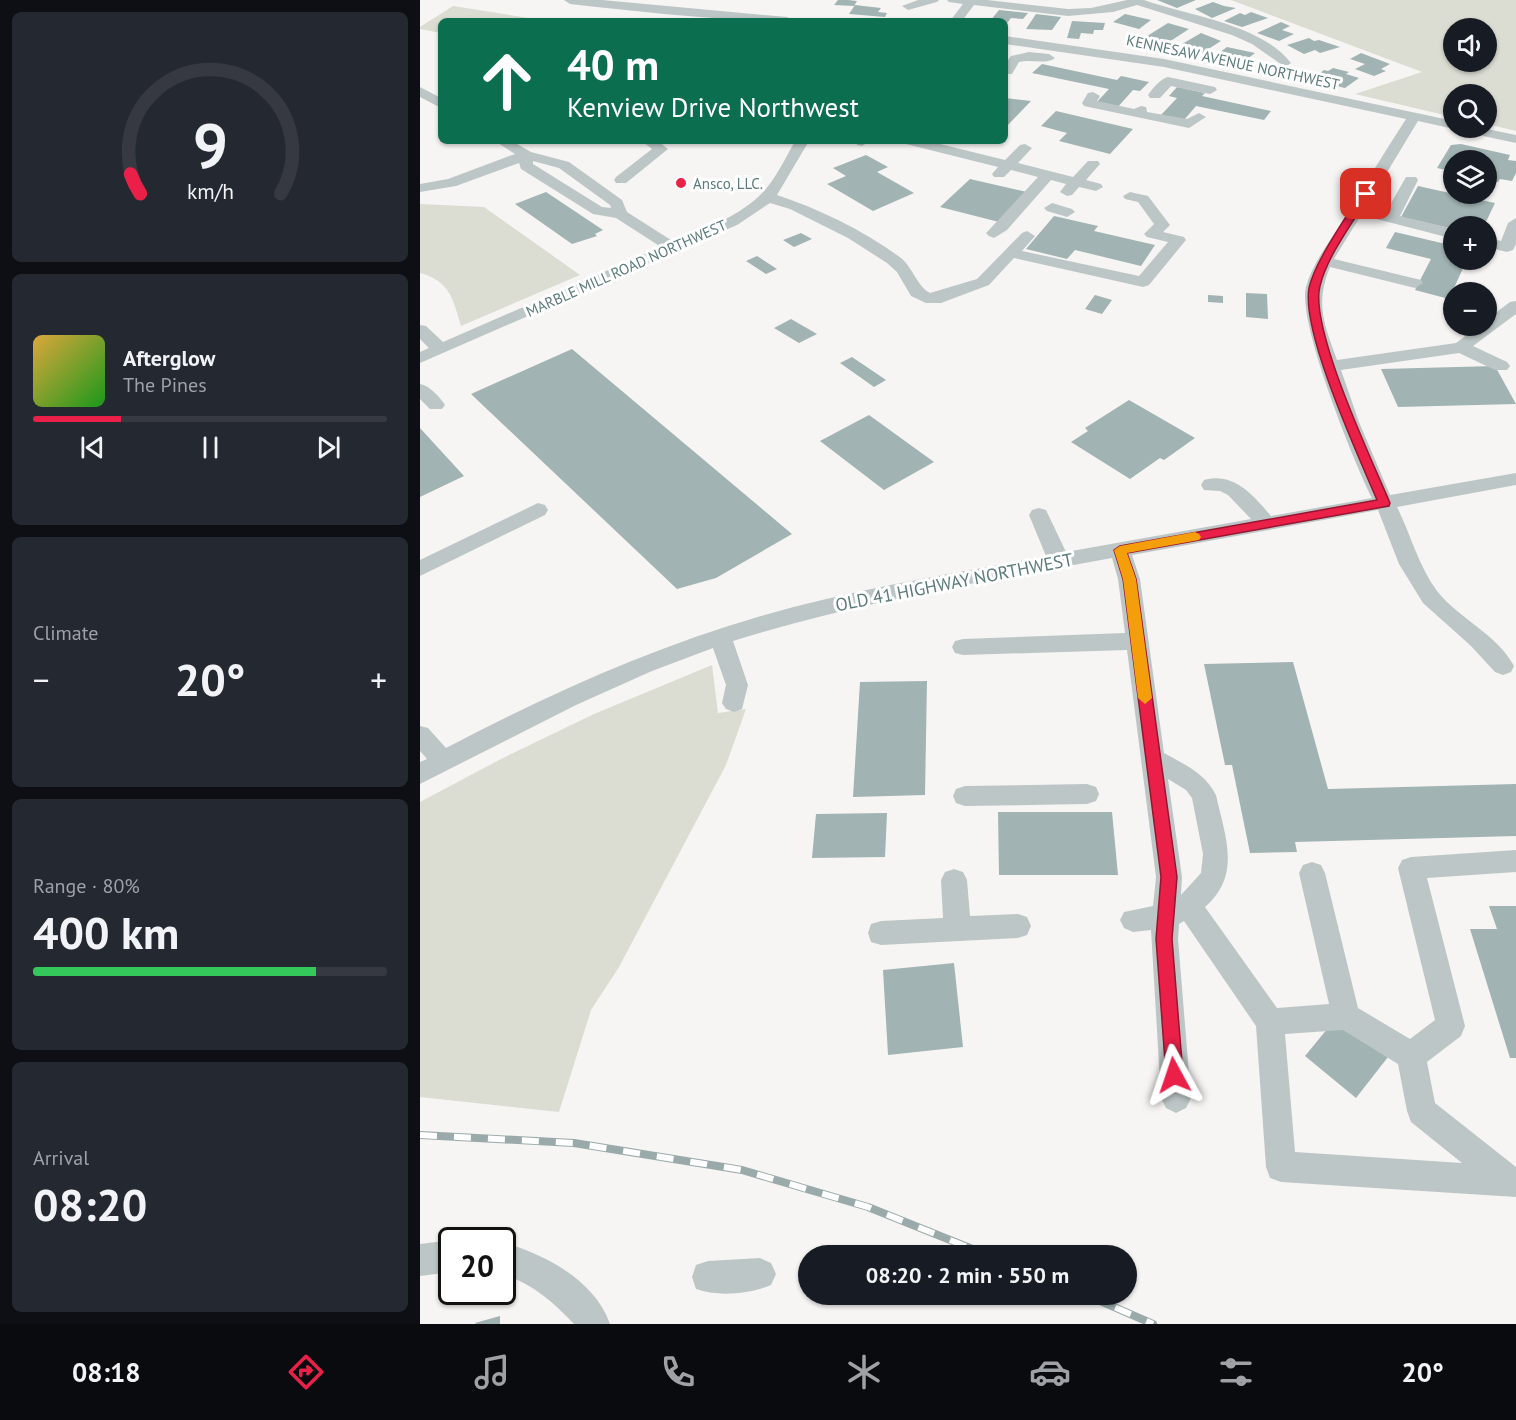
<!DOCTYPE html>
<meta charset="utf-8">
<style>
body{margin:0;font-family:"PT Sans",sans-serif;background:#242831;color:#f1f3f6;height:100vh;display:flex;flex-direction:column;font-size:22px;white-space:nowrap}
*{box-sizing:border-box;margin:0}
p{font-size:20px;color:#9ea1a6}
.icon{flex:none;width:33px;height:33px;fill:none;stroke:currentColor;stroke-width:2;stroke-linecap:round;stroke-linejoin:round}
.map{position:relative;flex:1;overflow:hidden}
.sheet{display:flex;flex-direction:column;gap:12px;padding:12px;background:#0d0f14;width:420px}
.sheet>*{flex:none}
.banner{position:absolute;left:18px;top:18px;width:570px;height:126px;border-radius:9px;box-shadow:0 2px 4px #0004;background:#0b6e4f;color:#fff;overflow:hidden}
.tools{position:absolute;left:1023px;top:18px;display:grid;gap:12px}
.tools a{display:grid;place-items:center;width:54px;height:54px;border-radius:50%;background:#171b24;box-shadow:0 2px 4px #0004;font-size:30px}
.speed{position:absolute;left:18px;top:1227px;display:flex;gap:12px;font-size:30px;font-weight:700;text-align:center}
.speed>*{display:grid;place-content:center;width:78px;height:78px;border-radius:50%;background:#171b24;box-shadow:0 2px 4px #0004;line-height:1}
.speed .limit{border:3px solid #111;border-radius:9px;background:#fff;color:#111}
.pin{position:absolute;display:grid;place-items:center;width:51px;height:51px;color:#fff;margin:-26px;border-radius:12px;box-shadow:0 3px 9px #0006}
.me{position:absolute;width:66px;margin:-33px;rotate:355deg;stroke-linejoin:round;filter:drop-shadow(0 0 4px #0008)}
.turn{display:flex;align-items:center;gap:21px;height:126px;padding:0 30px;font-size:27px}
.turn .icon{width:78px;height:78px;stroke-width:2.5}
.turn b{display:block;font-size:42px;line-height:51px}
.big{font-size:45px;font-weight:700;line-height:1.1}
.sheet .widget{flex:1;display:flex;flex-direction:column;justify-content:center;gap:9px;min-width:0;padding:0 21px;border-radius:9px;background:#242831}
.sheet .dial{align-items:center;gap:0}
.dial svg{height:156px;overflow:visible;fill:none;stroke:#363941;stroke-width:7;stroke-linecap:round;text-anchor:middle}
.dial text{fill:#f1f3f6;stroke:none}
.song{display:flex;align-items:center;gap:18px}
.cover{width:72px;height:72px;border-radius:9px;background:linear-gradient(135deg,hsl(40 70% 55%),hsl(120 70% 35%))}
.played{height:6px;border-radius:3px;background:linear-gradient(90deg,#ea2049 25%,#363941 25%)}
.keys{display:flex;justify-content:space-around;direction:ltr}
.heat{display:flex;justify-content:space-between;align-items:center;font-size:33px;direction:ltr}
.charge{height:9px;border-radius:4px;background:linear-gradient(90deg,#34c759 80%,#363941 0)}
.trip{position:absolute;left:378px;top:1245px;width:339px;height:60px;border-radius:30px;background:#171b24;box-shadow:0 2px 4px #0004;font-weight:700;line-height:60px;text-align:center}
.tabs{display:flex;height:96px;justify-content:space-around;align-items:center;background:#090b0e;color:#9ea1a6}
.tabs .icon{width:42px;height:42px}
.tabs .selected{color:#ea2049}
.tabs b{font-size:27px;color:#f1f3f6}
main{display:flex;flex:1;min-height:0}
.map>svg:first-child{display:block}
</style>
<main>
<section class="sheet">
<div class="widget dial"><svg viewBox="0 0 100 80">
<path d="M14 69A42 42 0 1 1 86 69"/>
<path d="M14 69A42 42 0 0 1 9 59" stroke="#ea2049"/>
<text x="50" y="56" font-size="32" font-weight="700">9</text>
<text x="50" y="72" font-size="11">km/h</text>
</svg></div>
<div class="widget">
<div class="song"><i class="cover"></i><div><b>Afterglow</b><p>The Pines</p></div></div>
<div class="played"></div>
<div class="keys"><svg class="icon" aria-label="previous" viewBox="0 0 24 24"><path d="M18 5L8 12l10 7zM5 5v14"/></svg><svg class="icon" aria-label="pause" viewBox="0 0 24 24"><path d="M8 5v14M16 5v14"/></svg><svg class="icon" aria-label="next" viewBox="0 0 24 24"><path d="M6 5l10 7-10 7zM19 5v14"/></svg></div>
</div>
<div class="widget"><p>Climate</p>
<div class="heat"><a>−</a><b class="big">20°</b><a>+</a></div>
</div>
<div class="widget"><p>Range · 80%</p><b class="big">400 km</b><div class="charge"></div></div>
<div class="widget"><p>Arrival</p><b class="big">08:20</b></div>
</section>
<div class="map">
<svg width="1096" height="1324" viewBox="0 0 1096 1324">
<rect width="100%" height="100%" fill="#f7f5f3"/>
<path fill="#dbdcd2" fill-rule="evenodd" d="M811,0H1096V131L1067,124L1066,94H1034L1033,117L935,94L1002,72ZM1034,28H1066V62H1034Z
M33,6L108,18L103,21H21V33L0,29V27Z
M0,204L64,207L160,275L41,326C33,299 30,281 0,273Z
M292,665L298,713L326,709L306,765L199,967L171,1010L139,1112L0,1097V802L81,759L174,714Z"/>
<path fill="#a1b3b2" d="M418,0H428L437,1L434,6L414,5Z
M737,0H776L757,8Z
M793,2L804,6L816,8L792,18L775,9Z
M435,5L461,8L458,12L467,13L465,17L429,14Z
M579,10L608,13L603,19L591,18L585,26V21H570Z
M831,12L848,18L822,27L804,21L820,13L825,15Z
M616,14L641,17L632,30L606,29Z
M705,14L731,20L719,29L693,22Z
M652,21L685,23L683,30H674L673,34L661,33L659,39L647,38Z
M861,22L870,26L862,30L874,34L859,41L837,33Z
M748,23L769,29L749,42L724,38Z
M781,33L801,41L782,53L762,44Z
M889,38L894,41L899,40L920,47L900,53L895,50L884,54L867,45Z
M807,47L835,53L826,60L836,62L829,68L792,58Z
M941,53L970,64L961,69L966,71L954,76L935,69L945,64L930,59Z
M622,64L697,80L701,76L729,82L720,91L713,90L697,108L676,103L689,89L612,73Z
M913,68L929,72L926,74L939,78L925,88L891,80L904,70L908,71Z
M757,87L785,93L782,96L851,111L844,120L776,106L764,120L741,115L757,98L749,96Z
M585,98L611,101L585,128Z
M636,111L713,129L690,154L639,141L647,133L621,126Z
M1041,144L1090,155L1088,160L1096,161V173L1092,181L1080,179L1078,182L1066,179V160H1034V172L1017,168L1031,145Z
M446,155L468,167L457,172L494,193L453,211L407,184L426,176L413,168Z
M550,179L607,192L579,222L520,207Z
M998,186L1075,203L1064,226H1034V229L981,217Z
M126,192L183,230L175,234L177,236L152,244L95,204Z
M634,216L678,226L674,231L735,245L721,266L655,250L647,259L606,249Z
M975,232L1034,246V260H1057L1053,268L1044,266L1029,299L995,290L1011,259L966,248Z
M381,233L392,239L374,247L363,240Z
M337,256L357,269L346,274L326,261Z
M826,293L847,294L848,319L826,317Z
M675,295L692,300L682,314L665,309Z
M788,295L803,296V303L788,302Z
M371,319L397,334L379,343L354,328Z
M152,349L372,534L296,578L257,589L51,394Z
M432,357L466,380L454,387L420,363Z
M1075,366L1096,404L978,407L961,369Z
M709,400L775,438L744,460L740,458L710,479L651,442L668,431L665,428Z
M449,415L514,462L464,490L400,441Z
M0,428L44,476L0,497Z
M873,662L908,789L1096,784V836L875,842L877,852L830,853L812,765H805L784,664Z
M507,681L505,795L433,797L440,682Z
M578,812H692L698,875H579Z
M467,813L465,857L392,858L396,814Z
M1069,906H1096V1058H1090L1050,929H1077Z
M534,963L543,1047L468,1055L463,970Z
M917,1017L968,1057L936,1098L885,1056Z
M80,1316V1324H56L55,1323Z"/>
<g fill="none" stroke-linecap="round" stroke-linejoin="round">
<path fill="#bdc6c6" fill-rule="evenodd" d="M144,0H182L367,17L373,21C298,21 224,12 150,4Z
M498,0H519L517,2L488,10L482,6Z
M527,0H567L648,9L671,8L707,0H724C769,16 841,24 871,63L865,67L832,44L812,35L717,5L693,12L648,16L554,5L542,21H530L543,4L529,2Z
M585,36L744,59L1034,121V128H1062L1096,135V143L1040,131L1038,128L1034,129L998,121L946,207L966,212L986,177H996L998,180L980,216L1034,229V239L941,215L914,259L1001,280L1003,283L995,288L910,267C895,304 904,324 917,360L1036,343L1059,326H1066V320L1090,302L1096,301V314L1053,346L1087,362L1090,366L1087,370H1075L1039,353L921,370L939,422L970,495L1096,473V485L977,507C991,535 998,565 1017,591C1039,619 1077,634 1094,666L1091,672L1083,675L1075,672L1051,646L1003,603L979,564L958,510L712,555L720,579L744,753C765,765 785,773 796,795C805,836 822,875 785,907L857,1008L909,1004L879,873L883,865L892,862L901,865L905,873L938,1008L990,1039L1015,1020L978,868L982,860L991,857L1096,850V872L1007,878L1045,1026L1041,1036L1007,1062L1015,1103L1096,1167V1197L861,1182L850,1178L846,1167L836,1026L764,921L759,924L758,939L771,1098L766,1108L756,1113L746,1108L741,1098L731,930L713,932L704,928L700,920L704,912L733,906L736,877L707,650L543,655L535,653L532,647L535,641L543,639L705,633L698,579L692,558C565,581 437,602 313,641L328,685L322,709L314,712L306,709L302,703L306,685L293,648L232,671L156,705L0,784V762L7,759L0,751V726L8,728L26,748C127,695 231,648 341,616C434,589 531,574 626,556L609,515L612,510L619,508L626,510L646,552L831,519L808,495L800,491L784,490L781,485L784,480C814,472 833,495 851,516L952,498C934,462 877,322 886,287C892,264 909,243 921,223C942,189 964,153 986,119L744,67L585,44ZM748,779L766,790L772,798L783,854L781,873L761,895L762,877ZM923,1030L978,1064L987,1111L991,1122L1042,1163L875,1152L865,1034Z
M609,52L629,54L635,58C627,65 611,59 599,62L592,74H585V64L591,56Z
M748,77L795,87L797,90L790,94L751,86L740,98H730L728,95C733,88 740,79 748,77Z
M0,87L21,98V108L0,97Z
M673,92L680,96L677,101L714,109L721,106L726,107L727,112L767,119L779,113L786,117L769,128L664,106L662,103L668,93Z
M75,141H92L111,152L149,162L202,200L207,212L254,242C287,227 326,215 349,185C359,172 367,155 375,141H389L357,195C399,209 445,231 481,258C493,268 497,286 510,293L557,279L602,233L607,231L615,236L602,251L719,276L748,242L727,237L724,234L734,224L718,202L705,199L703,196L710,192L728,196L750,225L743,232L764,237L766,240L729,285L723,287L594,258L569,285L521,303H506L491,296L477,272L467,263L428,238L370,209L350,203L317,225L0,363V352L9,348L0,339V325L6,326L23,342L241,247L196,218L173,214L101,169L99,163L36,186L0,192V184L28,179L95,154ZM113,161L139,168L190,205L191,208L182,207L113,164Z
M222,141H238L248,149L206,183H196L194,180L196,177L232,149Z
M436,141H450L442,146L437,145Z
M484,141H508L585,160L600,145L605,144L612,148L598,163L653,177L668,161H678L680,164L666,180L681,184L683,187L676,191L659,187L652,195L647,196L640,192L646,184L631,180L587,230L574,238L569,236L566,233L569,230L618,177L591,170L584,177H574L572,174L578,167L486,144Z
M632,203L652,209L655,212L647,217L627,211L624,208Z
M1096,218V244L1093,250L1087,252L1066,247V237L1081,241L1088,223Z
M0,384C10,386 19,396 25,405L22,409H10L0,399Z
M118,503L125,505L128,510L125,515L0,576V560Z
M667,784L676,787L679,794L676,801L667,804L545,806L536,803L533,796L536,789L545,786Z
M534,869L543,872L547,880L550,916L598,914L607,917L611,926L607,935L598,938L461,945L451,942L448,933L451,924L461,921L523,918L521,880L525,872Z
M32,1240V1272L0,1276V1244Z
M82,1242C124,1254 175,1280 190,1324H154C133,1302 112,1283 82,1274Z
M340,1258L351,1263L356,1274L351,1285C331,1294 297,1297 276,1289L272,1277L276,1265L288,1261Z"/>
<g stroke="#9aaaaa" stroke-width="8">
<path id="rail" d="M0,1135L154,1143L322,1170L448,1207L570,1256
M664,1294L733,1324"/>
</g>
<use href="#rail" stroke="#fff" stroke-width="6" stroke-dasharray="17" stroke-linecap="butt"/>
</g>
<path fill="#ea2049" stroke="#98152f" stroke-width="1.5" d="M942,192L950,194C934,221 907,256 900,286C889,328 952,460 970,503L969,506L707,553L716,579L757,877L752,939L763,1075L761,1082L754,1084L748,1082L746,1075L736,939L741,877L703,579L694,550L700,546L957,500C938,455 881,332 889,288C895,261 927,216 942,192Z"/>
<path fill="#f59e0b" d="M775,532L779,534L781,537L779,540L707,553L716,579L732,698L725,704L718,698L703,579L694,550L700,546Z"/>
<circle fill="#ea2049" stroke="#fff" stroke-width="2" cx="261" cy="183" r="6"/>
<g text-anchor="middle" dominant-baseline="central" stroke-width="6" stroke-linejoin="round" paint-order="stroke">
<g font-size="15" fill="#5c7a7a" stroke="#fff">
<text transform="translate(813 62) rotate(12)">KENNESAW AVENUE NORTHWEST</text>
<text transform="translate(206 268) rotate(-24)">MARBLE MILL ROAD NORTHWEST</text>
</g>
<g font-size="15" fill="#5c7a7a" stroke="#fff" text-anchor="start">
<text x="273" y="183">Ansco, LLC.</text>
</g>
<g font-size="18" fill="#5c7a7a" stroke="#fff">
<text transform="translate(534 582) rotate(-11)">OLD 41 HIGHWAY NORTHWEST</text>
</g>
</g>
</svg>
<div class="tools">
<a><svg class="icon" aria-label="sound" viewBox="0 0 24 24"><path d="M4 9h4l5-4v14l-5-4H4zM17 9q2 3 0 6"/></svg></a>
<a><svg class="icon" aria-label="search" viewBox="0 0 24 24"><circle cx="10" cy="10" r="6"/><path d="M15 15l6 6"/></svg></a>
<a><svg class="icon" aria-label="layers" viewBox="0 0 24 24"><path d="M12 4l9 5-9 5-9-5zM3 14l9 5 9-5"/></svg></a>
<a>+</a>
<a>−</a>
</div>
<div class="speed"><div class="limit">20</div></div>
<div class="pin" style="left:946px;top:194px;background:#d93025"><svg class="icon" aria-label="arrive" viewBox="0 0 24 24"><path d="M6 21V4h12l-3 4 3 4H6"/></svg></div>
<svg class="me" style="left:754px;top:1075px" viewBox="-20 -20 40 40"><path d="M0-17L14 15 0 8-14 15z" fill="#ea2049" stroke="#fff" stroke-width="4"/></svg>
<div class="trip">08:20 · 2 min · 550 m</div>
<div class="banner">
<div class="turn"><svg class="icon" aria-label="ahead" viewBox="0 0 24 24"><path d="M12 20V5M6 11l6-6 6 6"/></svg><div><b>40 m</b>Kenview Drive Northwest</div></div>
</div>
</div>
</main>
<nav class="tabs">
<b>08:18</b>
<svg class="icon selected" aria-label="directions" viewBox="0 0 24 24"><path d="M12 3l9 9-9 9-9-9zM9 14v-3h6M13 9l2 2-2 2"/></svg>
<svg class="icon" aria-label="music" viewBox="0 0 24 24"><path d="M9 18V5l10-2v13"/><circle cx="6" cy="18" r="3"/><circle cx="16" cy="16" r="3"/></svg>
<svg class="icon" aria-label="phone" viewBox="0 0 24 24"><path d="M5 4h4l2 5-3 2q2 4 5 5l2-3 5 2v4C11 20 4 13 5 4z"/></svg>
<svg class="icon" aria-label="climate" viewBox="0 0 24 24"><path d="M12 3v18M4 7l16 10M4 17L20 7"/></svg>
<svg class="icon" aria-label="car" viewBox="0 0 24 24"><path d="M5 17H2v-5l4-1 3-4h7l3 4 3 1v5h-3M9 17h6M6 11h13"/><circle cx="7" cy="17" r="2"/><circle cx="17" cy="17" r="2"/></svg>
<svg class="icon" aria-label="filters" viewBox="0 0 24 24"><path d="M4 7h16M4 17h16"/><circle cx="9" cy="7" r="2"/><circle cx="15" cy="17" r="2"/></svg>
<b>20°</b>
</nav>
